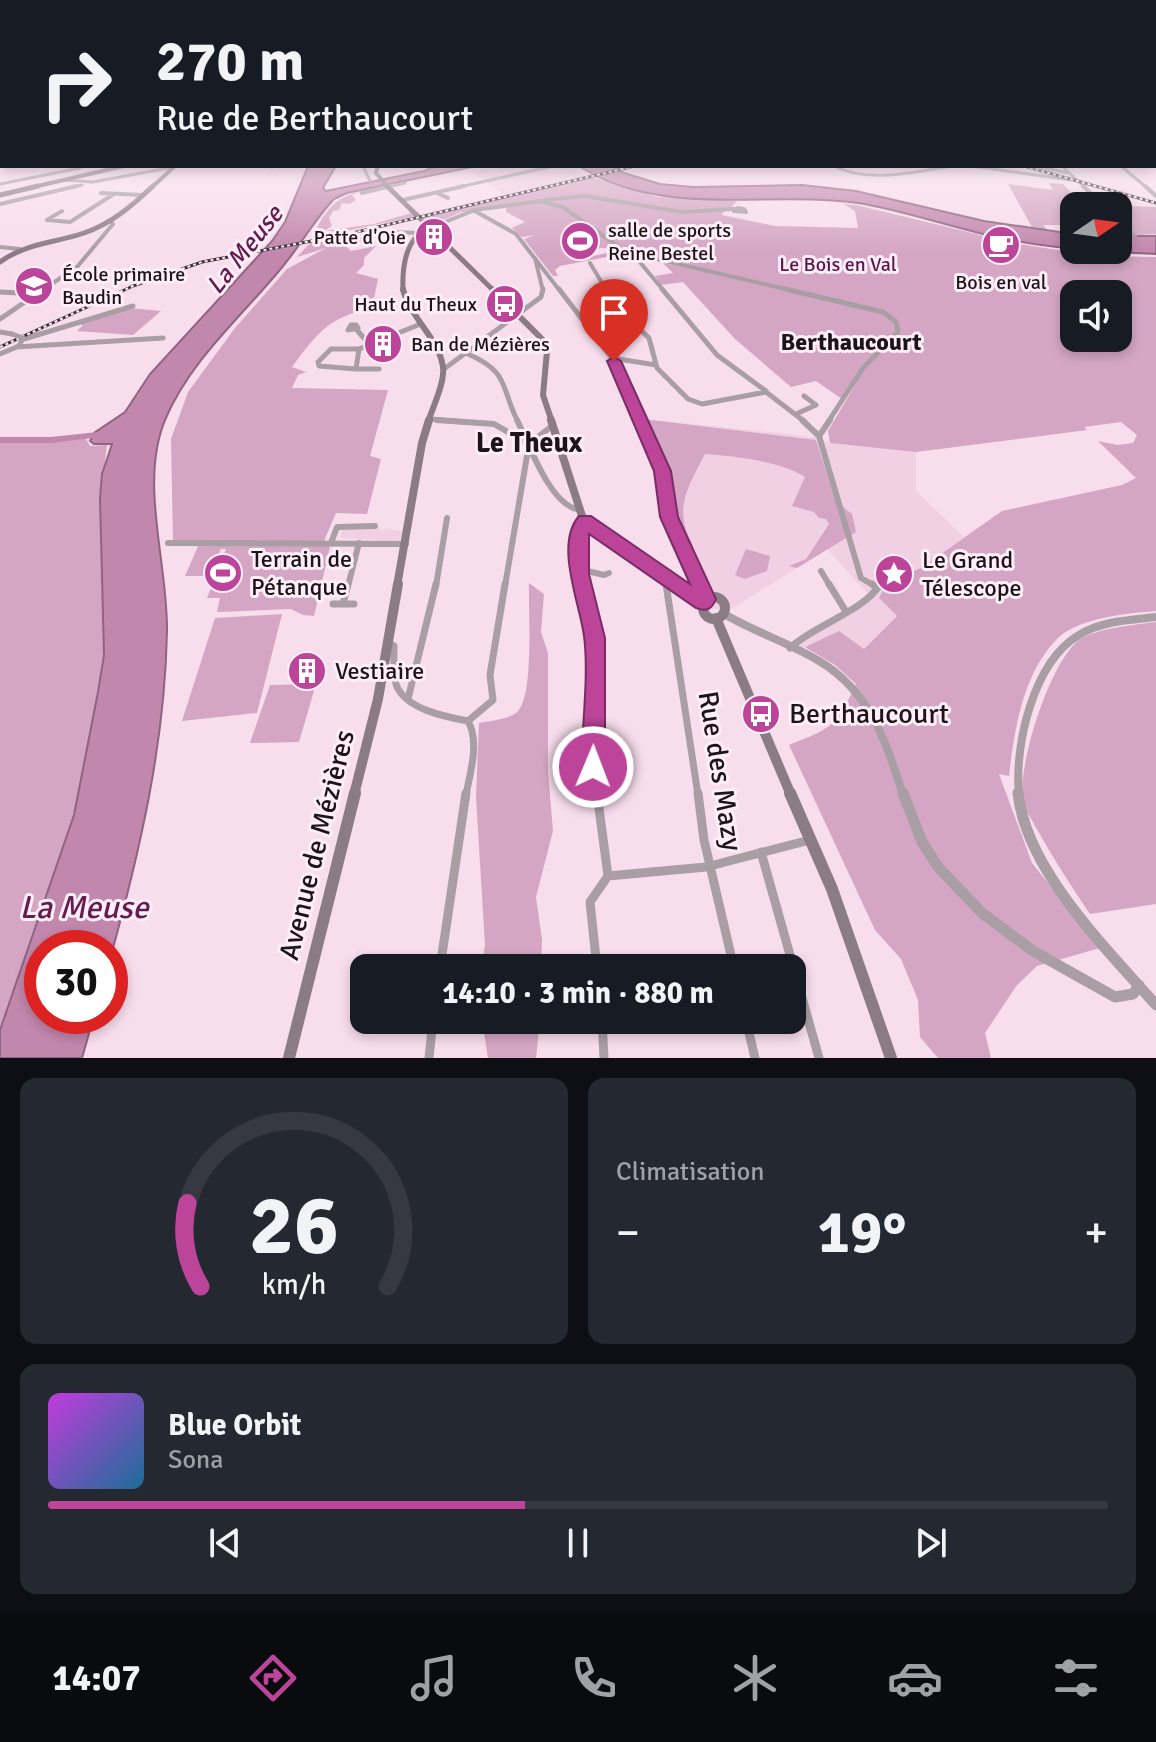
<!DOCTYPE html>
<html lang="fr">
<meta charset="utf-8">
<style>
body{margin:0;font-family:Signika,sans-serif;background:#242831;color:#f1f3f6;height:100vh;display:flex;flex-direction:column;font-size:30px;white-space:nowrap}
*{box-sizing:border-box;margin:0}
p{font-size:26px;color:#9ea1a6}
.icon{flex:none;width:44px;height:44px;fill:none;stroke:currentColor;stroke-width:2;stroke-linecap:round;stroke-linejoin:round}
.map{position:relative;height:1058px;overflow:hidden}
.side{display:flex;flex-direction:column;gap:20px;padding:20px;background:#0d0f14;flex:1}
.side>*{flex:none}
.top-card{position:absolute;left:0px;top:0px;width:1156px;height:168px;box-shadow:0 4px 12px #0003;background:#171b24;color:#f1f3f6;overflow:hidden}
.needle{width:52px;rotate:77deg}
.fabs{position:absolute;left:1060px;top:192px;display:grid;gap:16px}
.fabs a{display:grid;place-items:center;width:72px;height:72px;border-radius:16px;background:#171b24;box-shadow:0 4px 12px #0003;font-size:40px}
.speed{position:absolute;left:24px;top:930px;display:flex;gap:16px;font-size:40px;font-weight:700;text-align:center}
.speed>*{display:grid;place-content:center;width:104px;height:104px;border-radius:50%;background:#171b24;box-shadow:0 4px 12px #0003;line-height:1}
.speed .limit{border:12px solid #d22;background:#fff;color:#111}
.pin{position:absolute;display:grid;place-items:center;width:68px;height:68px;color:#fff;margin:-82px -34px;border-radius:50% 50% 50% 0;rotate:-45deg;box-shadow:0 0 8px #0007}
.pin .icon{rotate:45deg}
.me{position:absolute;width:88px;margin:-44px;rotate:1deg;stroke-linejoin:round;filter:drop-shadow(0 0 6px #0008)}
.turn{display:flex;align-items:center;gap:28px;height:168px;padding:0 24px;font-size:36px}
.turn .icon{width:104px;height:104px;stroke-width:2.5}
.turn b{display:block;font-size:56px;line-height:68px}
.big{font-size:60px;font-weight:700;line-height:1.1}
.side .tile{flex:1;display:flex;flex-direction:column;justify-content:center;gap:12px;min-width:0;padding:0 28px;border-radius:16px;background:#242831}
.side .dial{align-items:center;gap:0}
.dial svg{height:208px;overflow:visible;fill:none;stroke:#363941;stroke-width:7;stroke-linecap:round;text-anchor:middle}
.dial text{fill:#f1f3f6;stroke:none}
.song{display:flex;align-items:center;gap:24px}
.cover{width:96px;height:96px;border-radius:12px;background:linear-gradient(135deg,hsl(290 70% 55%),hsl(200 70% 35%))}
.played{height:8px;border-radius:4px;background:linear-gradient(90deg,#bc459a 45%,#363941 45%)}
.keys{display:flex;justify-content:space-around;direction:ltr}
.heat{display:flex;justify-content:space-between;align-items:center;font-size:44px;direction:ltr}
.side .tiles{flex:1;display:grid;gap:20px;grid-template-columns:1fr 1fr}
.tile:last-child{grid-column:span 2}
.trip{position:absolute;left:350px;top:954px;width:456px;height:80px;border-radius:16px;background:#171b24;box-shadow:0 4px 12px #0003;font-weight:700;line-height:80px;text-align:center}
.dock{display:flex;height:128px;justify-content:space-around;align-items:center;background:#090b0e;color:#9ea1a6}
.dock .icon{width:56px;height:56px}
.dock .selected{color:#bc459a}
.dock b{font-size:36px;color:#f1f3f6}
.map>svg:first-child{display:block}
</style>
<div class="map">
<svg width="1156" height="1058" viewBox="0 0 1156 1058">
<rect width="100%" height="100%" fill="#f8dded"/>
<path fill="#f1d0e4" d="M501,166H565L585,176L504,195L473,172Z
M636,418L815,437L830,443L916,452V491L964,537L921,568L887,582L897,615L864,649L805,647L793,654L813,629L870,596L827,549L731,609H711L679,554L669,527L660,474Z
M374,528L402,531L400,542L340,538L343,529Z"/>
<path fill="#d4a6c3" fill-rule="evenodd" d="M592,177L658,197L737,201L731,208L684,211H724L722,215L775,226L858,228L855,211L844,204L856,205L993,238L999,252H1006L1013,243L1097,256L1156,257V611C1127,613 1078,618 1057,639C1023,673 1014,731 1009,776L999,774L1032,863L1100,948L1037,966L1017,985L985,1033L991,1058H938L920,1037L918,1000L901,959L875,930L789,745C832,728 836,727 856,684L835,665L805,647L839,631L864,649L897,616L879,598L887,582L921,568L1002,511L1122,485L1136,478L1098,441L1117,445L1133,443L1137,435L1121,422L1084,427L1087,430L916,452L830,443L828,431L862,373L842,399L816,381L791,387L735,339L683,282L661,285L655,276L673,273L663,263L729,277L613,244L615,249L601,248L585,254L589,257L615,251L612,256L560,266L555,270L558,276H553L524,239L535,235L522,237L512,228L525,222L506,212L507,204L459,213L432,225L423,217ZM1074,294H1118V338H1074Z
M1049,183L1063,184L1073,195L1095,201L1091,202L1094,206H1074V221H1068L1071,225H1043L1048,231L1033,229L1008,184L1053,190Z
M361,192L352,195L356,200L349,204L342,203L339,210L333,211L329,218L332,226L324,231L374,224L411,213L416,216L313,238C321,215 336,195 361,192Z
M1106,205L1156,207V234L1137,235L1118,217V206Z
M339,236L337,239L343,242L328,247L344,244L351,251L376,246L364,258V265L356,273L378,279L373,303C361,312 349,313 337,320C318,330 304,351 292,367L306,372L298,375L292,388L388,390L370,456L381,459L367,514L336,513L324,541L330,547L314,616L303,615L291,609L217,612L220,598H207L226,549H221L209,576H185L199,544L173,543L171,439L188,392L235,328L287,269L326,248L297,257L311,242Z
M130,308L161,311L133,335L77,331L83,325L78,324Z
M643,419L816,440L836,502L852,514L856,532L797,568L789,566L806,559L829,524L826,519L819,518L814,512L792,506L805,477C782,461 731,456 705,454C687,489 673,508 693,546V550H689C669,530 672,497 665,472C660,454 650,436 643,419Z
M86,439L90,446L107,445L100,498L104,655L98,692L74,815L0,1030V443Z
M746,549L770,556L767,571L745,579L735,575Z
M529,583L544,594L541,632L548,653V771L553,831L536,897L542,940L541,968H481L485,945L476,797L479,723C490,721 508,719 516,713C535,700 528,607 529,583Z
M282,614L257,713L182,721L215,618Z
M1156,622V904L1090,914C1070,885 1052,856 1035,826C1032,819 1025,811 1023,804C1015,772 1052,651 1084,637C1106,627 1133,625 1156,622Z
M316,684L299,742L250,743L270,685Z
M482,1020H540L536,1058H488Z"/>
<path fill="#c287ad" stroke="#906481" stroke-width="2" d="M308,166H336L323,188L326,191L424,171L436,166H477L347,193L334,199C314,220 299,248 279,271C239,319 190,361 165,420C139,483 168,564 167,631C165,743 140,851 110,959V948H42V1016H94L82,1058H0V1030L74,815L98,692L104,655L100,498L102,474L112,444H94L90,441L94,433L125,412L150,374L272,241L285,222Z
M579,166H611L624,173L660,184L693,187L802,185L856,191L984,221L1074,234V250H1118V236H1156V254C1105,252 1056,249 1005,239C956,229 907,211 858,203C767,190 660,219 579,166Z"/>
<g fill="none" stroke-linecap="round" stroke-linejoin="round">
<path fill="#c287ad" fill-rule="evenodd" d="M107,431L112,434L110,436L51,443H0V437H51Z"/>
<path stroke="#a99ea4" stroke-width="3" d="M265,166L272,167
M363,166L370,181
M834,166C869,184 917,171 954,166
M971,166L1078,181
M1037,166L1067,173
M1062,166L1085,188
M1121,166L1147,188
M64,180L93,182L174,167
M0,184L80,168
M68,188L82,185
M383,188L405,183
M455,188L553,166"/>
<path stroke="#a99ea4" stroke-width="4" d="M1083,186L1104,206
M1145,186L1156,196
M101,193L142,195
M362,193L391,186
M437,193L448,198
M403,200L464,186
M544,200L585,196L682,212L734,209
M0,204L77,186
M738,208L744,209L746,212L734,211Z
M473,210L516,234L560,291
M62,211L47,220L70,222L114,194
M1118,220L1135,236
M430,228L475,210L540,201L563,207L626,252L794,291
M343,243L392,232L418,233
M0,247L20,249
M633,254L664,291
M535,258L543,291
M590,263L607,291
M41,291L77,267L113,224L110,221"/>
<path stroke="#a99ea4" stroke-width="5" d="M559,289L614,361L640,422
M606,289L615,305L649,338L657,368L688,399L702,404L766,392L805,422
M662,289L717,355L766,391
M785,289L883,312L896,322L898,332L863,368L828,422
M0,292L40,294
M0,319L44,289
M351,325H356L358,328L348,330Z
M356,329L370,345
M0,332L12,334
M24,339L133,306
M16,347L163,338
M331,349H359L356,369L319,366L318,362Z
M359,349L418,325
M466,353C511,373 499,384 518,422
M0,354L19,346L23,338
M612,358L656,365
M356,369H379
M444,369L541,297L543,289
M796,414L816,405L804,396
M431,419L463,422"/>
<path stroke="#a99ea4" stroke-width="6" d="M437,420L494,424L529,444
M517,420C529,444 550,504 577,509
M640,420L662,471L669,517L700,586
M802,420L819,436
M819,436L830,420
M819,436L861,578L875,586
M168,543L406,544
M331,543L337,527L375,526
M579,569L604,575L609,573
M821,571L830,586
M348,586L359,543
M436,586L447,518
M505,586L529,444L552,426
M582,586L579,574L580,526L585,520
M666,586L668,580
M880,586L881,574"/>
<path stroke="#a99ea4" stroke-width="7" d="M582,584L595,638L593,767L597,795
M666,584L698,795
M699,584L706,599
M829,584L845,610
M872,584L878,588
M333,604H354
M343,604L348,584
M389,643L394,646C394,659 393,672 396,684C404,709 446,717 468,721
M790,648C814,625 865,611 880,584
M408,699L436,584
M468,721L493,700L490,675L505,584
M466,795C470,773 480,742 468,721"/>
<path stroke="#a99ea4" stroke-width="9" d="M597,793L608,876L590,902L597,968
M698,793L704,840L734,968
M761,852L819,1058
M608,876L706,867L810,840
M440,968L466,793
M602,1020L604,1058
M746,1020L755,1058
M429,1058L433,1020"/>
<path stroke="#a99ea4" stroke-width="8" d="M724,614C755,632 789,643 819,661C870,691 886,742 903,795
M1019,795C1014,746 1033,662 1079,635C1101,621 1130,620 1156,617"/>
<path stroke="#a99ea4" stroke-width="11" d="M903,793L922,842L939,868L982,913L1033,951L1115,997L1133,994L1139,985
M1018,793C1026,870 1107,949 1156,1005"/>
<path stroke="#8b7b85" stroke-width="4" d="M378,166L376,173L389,188
M29,188L124,166
M151,188L175,166"/>
<path stroke="#8b7b85" stroke-width="5" d="M387,186L494,291
M0,195L38,186
M0,262C26,243 55,243 84,233C111,224 133,205 153,186
M403,291C402,268 405,237 430,228"/>
<path stroke="#8b7b85" stroke-width="6" d="M403,289C410,318 439,338 443,367C445,382 433,407 428,422
M492,289L544,341L547,351L543,395L552,422"/>
<path stroke="#8b7b85" stroke-width="8" d="M551,420L582,516L592,528L678,586
M397,586L422,443L429,420"/>
<path stroke="#8b7b85" stroke-width="10" d="M675,584L703,603
M703 608a11 11 0 1 1 22 0a11 11 0 1 1-22 0Z
M716,618L791,795
M354,795L378,699L398,584"/>
<path stroke="#8b7b85" stroke-width="12" d="M790,793L832,889L891,1058
M289,1058L355,793"/>
<g stroke="#3b2f37" stroke-width="3">
<path id="rail" d="M1024,166L1156,203
M0,347L133,286L202,262L348,234L635,166"/>
</g>
<use href="#rail" stroke="#feeef8" stroke-width="2" stroke-dasharray="3" stroke-linecap="butt"/>
<path stroke="#a99ea4" stroke-width="5" d="M12,334L23,338"/>
</g>
<linearGradient id="sky" x2="0" y2="1"><stop stop-color="#99a2d0"/><stop offset="0.42" stop-color="#fcf0f7"/><stop offset="1" stop-color="#fcf0f7" stop-opacity="0"/></linearGradient>
<rect width="1156" height="254" fill="url(#sky)"/>
<path fill="#bc459a" stroke="#7a2d64" stroke-width="2" d="M614,357L621,361L671,471L678,517L716,599C712,609 707,612 696,608L589,534V574L605,638V767L601,776L593,779L584,776L581,767C582,729 589,673 584,636C580,604 554,544 579,516H591L690,584L660,517L654,471L607,361Z"/>
<defs>
<g id="building-disc" transform="scale(2)"><circle r="9.5" fill="#bc459a" stroke="#feeef8"/><path d="M-4-6H4V6H1V3H-1V6H-4ZM-2.5-4.3h1.7v1.8h-1.7ZM.8-4.3h1.7v1.8H.8ZM-2.5-1h1.7V.8h-1.7ZM.8-1h1.7V.8H.8Z" fill="#fff"/></g>
<g id="stadium-disc" transform="scale(2)"><circle r="9.5" fill="#bc459a" stroke="#feeef8"/><path d="M0-5a6.5 5 0 1 0 0 10a6.5 5 0 1 0 0-10ZM-3.5-1.8h7v3.6h-7Z" fill="#fff"/></g>
<g id="cafe-disc" transform="scale(2)"><circle r="9.5" fill="#bc459a" stroke="#feeef8"/><path d="M-5.5-4.5H6V0H3Q3 3.5 0 3.5H-2.5Q-5.5 3.5-5.5 0ZM3-3.2v2h1.7v-2ZM-6 4.5H4V6H-6Z" fill="#fff"/></g>
<g id="school-disc" transform="scale(2)"><circle r="9.5" fill="#bc459a" stroke="#feeef8"/><path d="M0-5L7-2L0 1L-7-2ZM-4 1L0 2.5L4 1V4Q0 6-4 4Z" fill="#fff"/></g>
<g id="bus-disc" transform="scale(2)"><circle r="9.5" fill="#bc459a" stroke="#feeef8"/><path d="M-5-6H5V4H4V6H2V4H-2V6H-4V4H-5ZM-3.5-4V0h7V-4ZM-3.5 1.2v1.5H-2V1.2ZM2 1.2v1.5H3.5V1.2Z" fill="#fff"/></g>
<g id="sight-disc" transform="scale(2)"><circle r="9.5" fill="#bc459a" stroke="#feeef8"/><path d="M0-6L1.8-2.2L6-1.7L2.9 1.2L3.7 5.4L0 3.3L-3.7 5.4L-2.9 1.2L-6-1.7L-1.8-2.2Z" fill="#fff"/></g>
</defs>
<g fill-rule="evenodd">
<use href="#building-disc" x="434" y="237"/>
<use href="#stadium-disc" x="580" y="241"/>
<use href="#cafe-disc" x="1001" y="245"/>
<use href="#school-disc" x="34" y="286"/>
<use href="#bus-disc" x="505" y="304"/>
<use href="#building-disc" x="383" y="344"/>
<use href="#stadium-disc" x="223" y="573"/>
<use href="#sight-disc" x="894" y="574"/>
<use href="#building-disc" x="307" y="671"/>
<use href="#bus-disc" x="761" y="714"/>
</g>
<g text-anchor="middle" dominant-baseline="central" stroke-width="6" stroke-linejoin="round" paint-order="stroke">
<g font-size="20" fill="#1d141a" stroke="#feeef8" text-anchor="start">
<text x="608" y="230">salle de sports<tspan x="608" dy="23">Reine Bestel</tspan></text>
<text x="406" y="237" text-anchor="end">Patte d'Oie</text>
<text x="62" y="274">École primaire<tspan x="62" dy="23">Baudin</tspan></text>
<text x="1001" y="282" text-anchor="middle">Bois en val</text>
<text x="477" y="304" text-anchor="end">Haut du Theux</text>
<text x="411" y="344">Ban de Mézières</text>
</g>
<g font-size="20" fill="#5c1649" stroke="#feeef8">
<text x="838" y="264">Le Bois en Val</text>
</g>
<g font-size="24" font-weight="bold" fill="#1d141a" stroke="#feeef8">
<text x="851" y="342">Berthaucourt</text>
</g>
<g font-size="24" fill="#1d141a" stroke="#feeef8" text-anchor="start">
<text x="251" y="559">Terrain de<tspan x="251" dy="28">Pétanque</tspan></text>
<text x="922" y="560">Le Grand<tspan x="922" dy="28">Télescope</tspan></text>
<text x="335" y="671">Vestiaire</text>
</g>
<g font-size="26" font-style="italic" fill="#631d50" stroke="#feeef8">
<text transform="translate(245 250) rotate(-51)">La Meuse</text>
</g>
<g font-size="28" font-weight="bold" fill="#1d141a" stroke="#feeef8">
<text x="529" y="443">Le Theux</text>
</g>
<g font-size="28" fill="#1d141a" stroke="#feeef8" text-anchor="start">
<text x="789" y="714">Berthaucourt</text>
</g>
<g font-size="28" fill="#1d141a" stroke="#feeef8">
<text transform="translate(720 771) rotate(81)">Rue des Mazy</text>
<text transform="translate(317 845) rotate(-76)">Avenue de Mézières</text>
</g>
<g font-size="32" font-style="italic" fill="#631d50" stroke="#feeef8">
<text x="84" y="907">La Meuse</text>
</g>
</g>
</svg>
<div class="fabs">
<a><svg class="needle" viewBox="-14 -14 28 28"><path d="M0-13l5 13h-10z" fill="#e53935"/><path d="M0 13l5-13h-10z" fill="#9ea1a6"/></svg></a>
<a><svg class="icon" aria-label="sound" viewBox="0 0 24 24"><path d="M4 9h4l5-4v14l-5-4H4zM17 9q2 3 0 6"/></svg></a>
</div>
<div class="speed"><div class="limit">30</div></div>
<div class="pin" style="left:614px;top:361px;background:#d93025"><svg class="icon" aria-label="arrive" viewBox="0 0 24 24"><path d="M6 21V4h12l-3 4 3 4H6"/></svg></div>
<svg class="me" style="left:593px;top:767px" viewBox="-20 -20 40 40"><circle r="17" fill="#bc459a" stroke="#fff" stroke-width="3"/><path d="M0-11L8 9 0 5-8 9z" fill="#fff"/></svg>
<div class="trip">14:10 · 3 min · 880 m</div>
<div class="top-card">
<div class="turn"><svg class="icon" aria-label="right" viewBox="0 0 24 24"><path d="M7 20v-9h11M14 6l5 5-5 5"/></svg><div><b>270 m</b>Rue de Berthaucourt</div></div>
</div>
</div>
<section class="side">
<div class="tiles">
<div class="tile dial"><svg viewBox="0 0 100 80">
<path d="M14 69A42 42 0 1 1 86 69"/>
<path d="M14 69A42 42 0 0 1 9 37" stroke="#bc459a"/>
<text x="50" y="56" font-size="32" font-weight="700">26</text>
<text x="50" y="72" font-size="11">km/h</text>
</svg></div>
<div class="tile"><p>Climatisation</p>
<div class="heat"><a>−</a><b class="big">19°</b><a>+</a></div>
</div>
<div class="tile">
<div class="song"><i class="cover"></i><div><b>Blue Orbit</b><p>Sona</p></div></div>
<div class="played"></div>
<div class="keys"><svg class="icon" aria-label="previous" viewBox="0 0 24 24"><path d="M18 5L8 12l10 7zM5 5v14"/></svg><svg class="icon" aria-label="pause" viewBox="0 0 24 24"><path d="M8 5v14M16 5v14"/></svg><svg class="icon" aria-label="next" viewBox="0 0 24 24"><path d="M6 5l10 7-10 7zM19 5v14"/></svg></div>
</div>
</div>
</section>
<nav class="dock">
<b>14:07</b>
<svg class="icon selected" aria-label="directions" viewBox="0 0 24 24"><path d="M12 3l9 9-9 9-9-9zM9 14v-3h6M13 9l2 2-2 2"/></svg>
<svg class="icon" aria-label="music" viewBox="0 0 24 24"><path d="M9 18V5l10-2v13"/><circle cx="6" cy="18" r="3"/><circle cx="16" cy="16" r="3"/></svg>
<svg class="icon" aria-label="phone" viewBox="0 0 24 24"><path d="M5 4h4l2 5-3 2q2 4 5 5l2-3 5 2v4C11 20 4 13 5 4z"/></svg>
<svg class="icon" aria-label="climate" viewBox="0 0 24 24"><path d="M12 3v18M4 7l16 10M4 17L20 7"/></svg>
<svg class="icon" aria-label="car" viewBox="0 0 24 24"><path d="M5 17H2v-5l4-1 3-4h7l3 4 3 1v5h-3M9 17h6M6 11h13"/><circle cx="7" cy="17" r="2"/><circle cx="17" cy="17" r="2"/></svg>
<svg class="icon" aria-label="filters" viewBox="0 0 24 24"><path d="M4 7h16M4 17h16"/><circle cx="9" cy="7" r="2"/><circle cx="15" cy="17" r="2"/></svg>
</nav>
